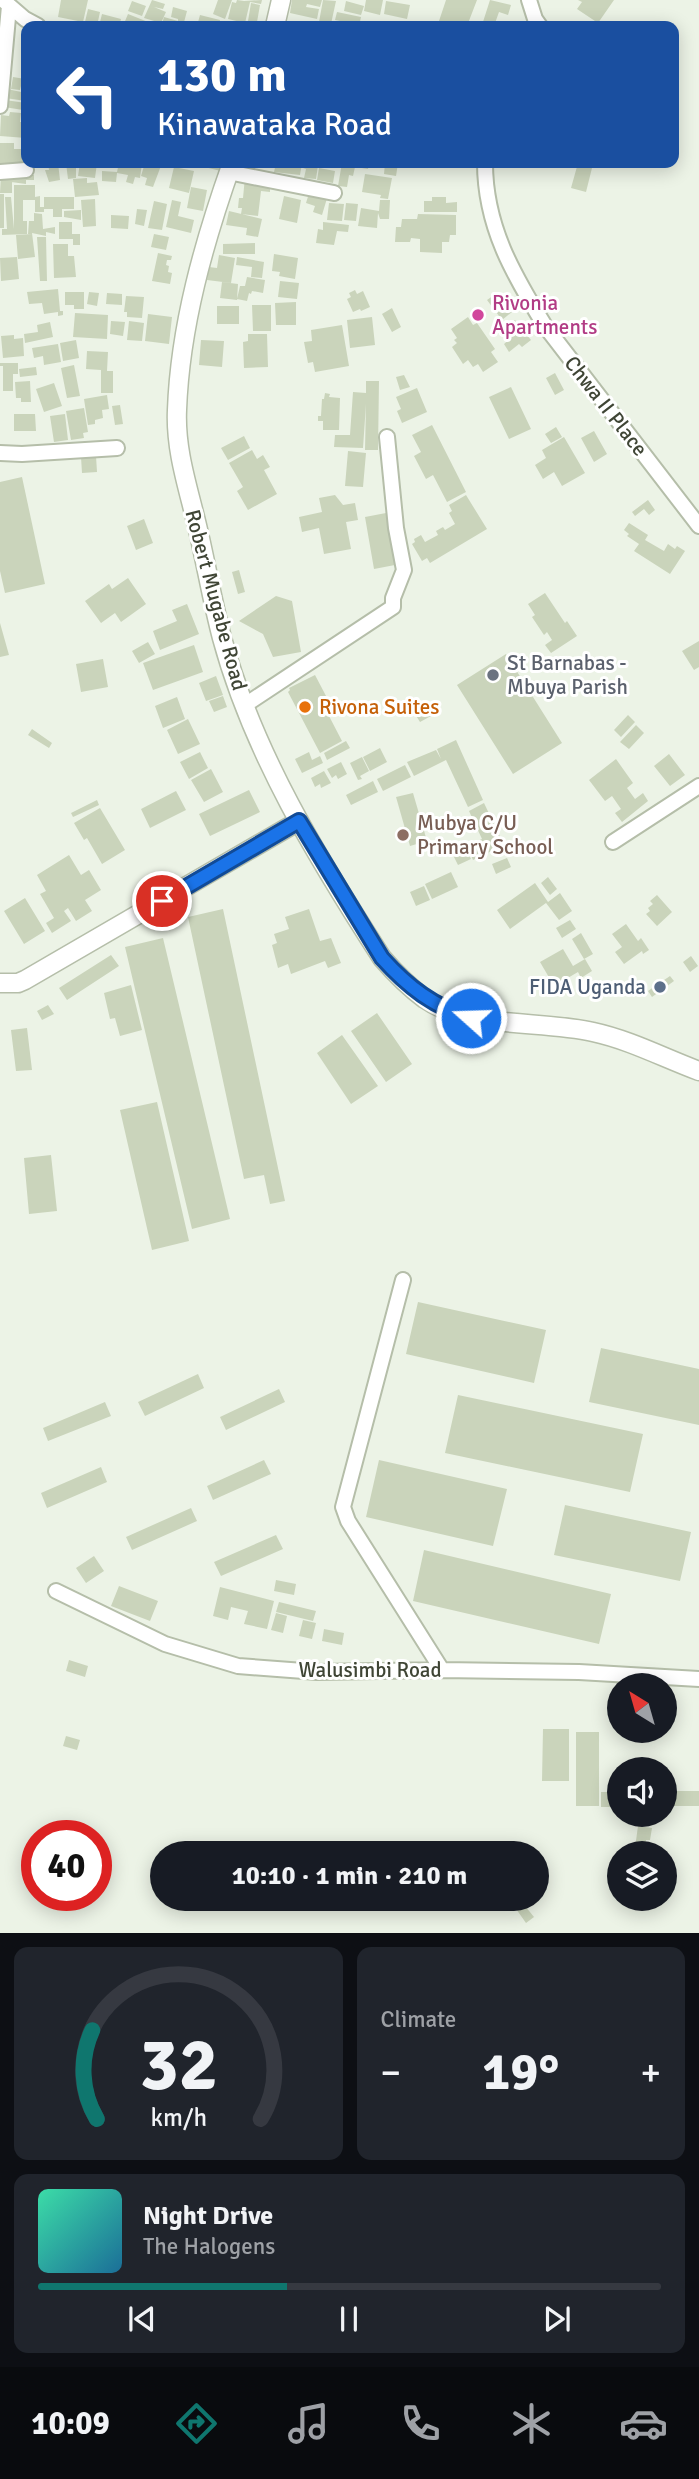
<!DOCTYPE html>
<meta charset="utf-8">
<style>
body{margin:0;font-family:Signika,sans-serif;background:#20242c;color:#f1f3f6;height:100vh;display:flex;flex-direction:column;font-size:26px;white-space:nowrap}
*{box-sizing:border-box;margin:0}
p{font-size:23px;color:#9ea1a6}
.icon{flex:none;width:38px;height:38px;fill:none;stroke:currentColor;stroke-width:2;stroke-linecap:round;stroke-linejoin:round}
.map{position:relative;height:1933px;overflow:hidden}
.side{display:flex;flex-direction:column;gap:14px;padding:14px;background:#0d0f14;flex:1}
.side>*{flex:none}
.banner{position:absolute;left:21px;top:21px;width:658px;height:147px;border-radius:14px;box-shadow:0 4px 18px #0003;background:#1a4fa0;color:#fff;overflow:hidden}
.needle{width:46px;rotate:323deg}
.buttons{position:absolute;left:607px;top:1673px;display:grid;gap:14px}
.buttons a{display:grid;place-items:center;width:70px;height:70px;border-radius:50%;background:#171b24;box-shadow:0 4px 18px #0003;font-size:35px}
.speed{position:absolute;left:21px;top:1820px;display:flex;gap:14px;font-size:35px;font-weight:700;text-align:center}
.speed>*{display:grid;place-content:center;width:91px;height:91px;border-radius:50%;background:#171b24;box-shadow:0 4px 18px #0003;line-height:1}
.speed .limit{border:10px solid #d22;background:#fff;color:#111}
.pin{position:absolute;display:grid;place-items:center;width:60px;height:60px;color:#fff;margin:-30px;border:4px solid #fff;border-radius:50%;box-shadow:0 2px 7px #0007}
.me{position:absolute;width:77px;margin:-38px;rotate:290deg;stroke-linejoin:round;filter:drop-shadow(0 0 5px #0008)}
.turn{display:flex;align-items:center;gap:24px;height:147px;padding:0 21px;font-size:32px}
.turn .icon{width:91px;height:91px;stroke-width:2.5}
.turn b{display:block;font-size:49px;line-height:60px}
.big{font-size:52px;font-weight:800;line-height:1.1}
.side .tile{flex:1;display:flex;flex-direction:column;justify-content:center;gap:10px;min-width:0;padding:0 24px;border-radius:14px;background:#20242c}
.side .dial{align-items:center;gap:0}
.dial svg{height:182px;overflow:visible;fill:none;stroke:#363941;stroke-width:7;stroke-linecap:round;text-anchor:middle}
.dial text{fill:#f1f3f6;stroke:none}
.song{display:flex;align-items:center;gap:21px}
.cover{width:84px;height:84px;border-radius:10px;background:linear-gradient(135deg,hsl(160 70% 55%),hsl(200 70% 35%))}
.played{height:7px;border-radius:4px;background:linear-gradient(90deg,#0f766e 40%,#363941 40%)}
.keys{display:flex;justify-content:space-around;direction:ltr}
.heat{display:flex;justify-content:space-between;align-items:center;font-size:38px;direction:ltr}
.side .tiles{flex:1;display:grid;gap:14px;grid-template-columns:1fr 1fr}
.tile:last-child{grid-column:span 2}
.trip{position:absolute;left:150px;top:1841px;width:399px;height:70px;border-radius:35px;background:#171b24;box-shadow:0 4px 18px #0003;font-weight:800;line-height:70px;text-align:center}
.tabs{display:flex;height:112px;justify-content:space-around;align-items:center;background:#090b0e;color:#9ea1a6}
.tabs .icon{width:49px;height:49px}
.tabs .current{color:#0f766e}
.tabs b{font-size:32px;color:#f1f3f6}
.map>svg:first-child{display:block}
</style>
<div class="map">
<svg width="699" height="1933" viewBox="0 0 699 1933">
<rect width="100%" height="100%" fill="#ecf3e6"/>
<path fill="#cad4bb" d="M61,0H88L83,22L58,17Z
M152,0L165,4L163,9L154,7L166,12L161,23L144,18Z
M218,0H232L225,19L213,14Z
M237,0L244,1L262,0L261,4L250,2L245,23L228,19L232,2L236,3Z
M292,0H322L320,7L307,4L306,7L319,9L317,19L290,13Z
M323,0L336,1L331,24L319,22Z
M366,0H383L380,15L364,11Z
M446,0H477L467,26H453L439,21Z
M490,0L511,5L508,15L499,12L494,26L482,25Z
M578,0H614L598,23L577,9L582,2Z
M132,1L146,6L142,16L128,11Z
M346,1L364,6L361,15L344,11Z
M386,1L410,5L407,19L384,14Z
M251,3L260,5L257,22L248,21Z
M173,7L187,11L183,26L162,24L164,17L178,21V19L171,17Z
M88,9L100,12L97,26H84Z
M337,12L361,17L359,26H339L340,21L335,20Z
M102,14L121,19L119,26H99Z
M128,14L148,22V24L152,26H123Z
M200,15L220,20L219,26H197Z
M13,77L25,79L24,87L21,86L20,90L11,89Z
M7,89L26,93V101L5,98Z
M5,100L26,103V118L21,117L23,110L4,107Z
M10,112L21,113L20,122H26V138L0,136L1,115L9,116Z
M0,143H14V149H26L27,168H14V163H0Z
M48,163H58L60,180L49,182L45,170H49Z
M66,163H76V178L68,179Z
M80,163H97L95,178L78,176Z
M119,163H142L140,178L135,177L133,184L126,182L128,175L117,173L116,182L102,181V171L117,172Z
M145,163H162L153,187L145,185L147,178L141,176Z
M188,163H218L226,165L225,172Z
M276,163H302L300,175L274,172Z
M303,163L318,165L316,179L304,178L306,169L303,168Z
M342,163H369L368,169L355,167L353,176L349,175L347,187L338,186Z
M385,163H398L396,176L384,174Z
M578,163L593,164L586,192L571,188Z
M174,167L194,171L189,193L169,188Z
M319,168L335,171L333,183L317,180Z
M1,174L34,175V180H26V184L4,181L12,182V193H0Z
M365,174L392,178L388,199L380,198L381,195L362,192Z
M245,177L270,184V192L261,191L258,216L241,214L242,208H238L239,198H243Z
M87,178V183L97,182L99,195L75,197L73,179Z
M14,185H35V197L40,196V207H44V212H35V200H23V221H27V234L2,235V229H7L5,197H11L14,229Z
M191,187L207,190L203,211L187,208Z
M310,190L328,195L322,215L313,212L315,206L306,203Z
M0,194H4V228H0Z
M284,196L301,200L297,223L279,219Z
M44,197H74V209H62V217H53V209H44Z
M432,197H446V203L457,202V212H424V201H432Z
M95,199L96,226L83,227L81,200Z
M172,200L181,202L178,216L194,220L191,233L166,227Z
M380,200H390L389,219H380L378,213L377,228L358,226L361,208L379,211Z
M154,201L167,204L162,230L148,228Z
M329,203L344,204L342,221L327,220Z
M346,203L358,204L356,221L344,220Z
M137,209L147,210L144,226L135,224Z
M81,210V220L64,217V211Z
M229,211L262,219L258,237L246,235L247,228L226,225Z
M34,213L42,214L43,229L55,227V234L46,232V236L32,233L35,257L18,259L16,235L32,234H28L29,221H34Z
M418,214L456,215V235H450L449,242H442V253L420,252V239L411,238L410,242H395L396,227H401L402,219H417Z
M111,215L129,216L128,229L111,228Z
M59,222H72V234H80V245H73V239H59Z
M323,222L349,225L348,232L337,231L334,245L316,243L318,229L323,230Z
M154,234L169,237L166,250L151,247Z
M37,237H46L47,281H40Z
M255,243V254H223V244Z
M53,244H68V256H74L76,277L54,278Z
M158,253L172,256L171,260H167L166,265L169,266L168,272L172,273L170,284L152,281Z
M274,254L298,258L295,279L279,276L280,272L272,271Z
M219,255L235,258L231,283L207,280L209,267L217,268Z
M17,257L19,279L1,281L0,258Z
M237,257L264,262L262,278L251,277L252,267L236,265Z
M247,277L265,280L263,293L252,291L251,294L249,293L247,301L237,299L240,286H245Z
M280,281L299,283L297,299L278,297Z
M222,282L238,284L237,300L220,298Z
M58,289L60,311H63V315L58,316V312L44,314L42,303L29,304L27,292Z
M355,290L357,294L363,291L370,307L361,311L360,309L353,312L347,299L351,297L349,293Z
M65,292H84V309H74V305H65Z
M89,292L99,293L97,306L87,304Z
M107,293L122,294V305L106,304Z
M497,293L512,312L502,320L487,300Z
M126,296L144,297L142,318L127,317V312H124Z
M296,302V325H276L275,303Z
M252,305H271V331H253Z
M217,306H239V324H217Z
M392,308L401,327L392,332L382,314Z
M75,313L108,315L107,339L73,337Z
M148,314L172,317L169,344L145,341Z
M372,317L375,345L350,348L347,320Z
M468,317L473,325L477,323L495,349L491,352L498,362L483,372L478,364L473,367L468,360L463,364L452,347L457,343L454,340L457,338L451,329Z
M515,320L531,340L522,347L519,344L509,352L504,344L511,338L504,329Z
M111,321L125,322L123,336L110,334Z
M129,321L144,323L142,341L127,340Z
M50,322L53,337L25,343L24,334L38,332L37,325Z
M342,325L349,366L315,372L313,362L308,363L304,342L312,341L311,330Z
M248,334H267L268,367L244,368L243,342L248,341Z
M14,335V339L23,338L24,356L3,358L1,336Z
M76,340L79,358L63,361L60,343Z
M201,340L224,341L222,367L199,365Z
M58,344L61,362L44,365L43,356L34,358L32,348Z
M87,351L108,352L107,371H113V393H101V370L86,369Z
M0,363H18V374H13V391H3V366H0Z
M74,365L80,396L67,398L61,368Z
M36,367L37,375L20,377L19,369Z
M555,373L564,390L555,395L546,378Z
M404,375L410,387L400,390L396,377Z
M30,381L31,402H21V398H16L15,382Z
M366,381H379L378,450H365L366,404L363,448L334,447L335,435H350L353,392L366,393Z
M54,383L62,406L44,412L36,389Z
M511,387L531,429L509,439L489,397Z
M417,388L427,412L402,423L397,411L401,409L396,397Z
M325,393L330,394L329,397L340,398L339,430H323V421H318V416H321L322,399H324Z
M107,395L109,409L102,410L103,418L95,420V424L88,425L84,399Z
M120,405L123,424L115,425L112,406Z
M84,408L88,432L83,433L84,438L71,440L66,411Z
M14,414H35L36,431H14Z
M65,414L68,440L54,442L50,416Z
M432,425L466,492L447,502L433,475L426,479L414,456L421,452L412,435Z
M556,427L562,437L551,443L545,434Z
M594,431L607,454L594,462L581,438Z
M244,436L250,448L228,460L221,448Z
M564,437L585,473L562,486L554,472L543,479L535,465L546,458L542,450Z
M252,450L257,459L263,455L270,467L264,470L277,494L248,510L237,491L243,487L229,463Z
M348,451L366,453L363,487L345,486Z
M96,456L97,472L82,473L81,457Z
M22,477L45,584L5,593L0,571V482Z
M335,495L343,505L355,503L358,520L346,522L351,549L324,554L319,528L302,532L299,517L322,512L319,498Z
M466,495L487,529L430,563L427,558L422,561L412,544L415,542L414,539L421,535L425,542L438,535L436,531L443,527L445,530L455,524L449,513L452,511L449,505Z
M648,500L655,510L649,515L644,509L635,516L632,512Z
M386,513L395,565L374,569L365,517Z
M144,519L153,543L136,550L127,526Z
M629,523L648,535L645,540L664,551L668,544L675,549L677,546L685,551L670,574L634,551L639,544L627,536L629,534L624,530Z
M239,570L245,592L238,594L232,572Z
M128,578L146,604L121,622L115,613L101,623L85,601L109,584L112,589Z
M545,593L565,623L567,621L577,636L551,653L545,645L552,640L547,632L544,635L532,617L535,615L528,604Z
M276,596L292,601L301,652L273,657L263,634L239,621Z
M187,604L199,634L160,650L153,631L177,621L172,610Z
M0,623L9,655L0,657Z
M699,641V667L694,670L682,651Z
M148,642L155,654L139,663L132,651Z
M194,645L203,672L153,690L143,663Z
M506,654L562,743L513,774L457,685Z
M103,659L108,687L81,692L76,664Z
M315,675L335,713L329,716L342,741L320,753L288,692L290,690L289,688Z
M216,676L223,695L206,701L199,683Z
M223,696L227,707L214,712L209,701Z
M177,697L185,719L163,728L155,706Z
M427,708L431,716L420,722L415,714Z
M628,715L635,722L621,737L614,730Z
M188,719L200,744L178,754L167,730Z
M636,725L644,733L629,749L620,742Z
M32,729L52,743L49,748L28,735Z
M456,740L483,800L468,807L446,760L414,776L407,762L436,750L441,759L437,749Z
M346,741L350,748L327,760L324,753Z
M380,748L387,762L370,771L363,757Z
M200,752L208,768L189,779L180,762Z
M309,752L312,760L320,756L323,763L302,773L295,759Z
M669,754L685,775L670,786L654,766Z
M362,757L369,771L360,776L362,779L358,780L350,763Z
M616,759L633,783L627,788L635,799L643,793L648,801L622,822L615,813L621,809L612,796L605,801L589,780Z
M341,762L347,774L338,779L336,775L332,778L327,769Z
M405,765L411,777L383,791L377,779Z
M211,769L223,792L204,802L191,780Z
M324,771L331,783L321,788L320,784L315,787L311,778Z
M373,781L378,792L351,805L346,795Z
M249,790L260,812L210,836L199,814Z
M176,791L186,810L150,828L141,809Z
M413,793L427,841L410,846L396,797Z
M97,800L99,805L73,817L71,813Z
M484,803L504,845L473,860L467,846L482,839L469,811Z
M100,808L125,850L102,864L87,838L84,840L74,823Z
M465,847L471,859L458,865L452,853Z
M69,855L81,875L89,870L101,890L85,900L92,911L76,921L68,908L64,911L71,921L52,933L46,923L54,918L40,894L46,891L37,875Z
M507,858L511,867L496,874L492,864Z
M451,872L458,887L432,899L425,884Z
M548,877L557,889L550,895L541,883Z
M535,883L548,902L560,893L572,911L559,920L546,903L510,929L497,910Z
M424,886L430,900L416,906L410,892Z
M657,895L672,912L657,926L646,914L650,911L648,908L653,904L650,901Z
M25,898L45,931L24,944L4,911Z
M223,909L285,1201L270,1204L264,1175L244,1179L188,917Z
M309,909L320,941L331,938L341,963L328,968L325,961L291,974L288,964L278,968L272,945L277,943L274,934L289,929L285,917Z
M570,920L576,929L562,938L556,928Z
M626,924L638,941L641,938L649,950L643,954L642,951L624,964L615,952L622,947L612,934Z
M581,933L593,954L584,959L572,939Z
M163,938L230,1219L192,1229L125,947Z
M563,949L573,966L585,959L592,971L581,978L578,972L554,986L540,962Z
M111,955L119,966L67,1000L59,988Z
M691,956L698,966L690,972L683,962Z
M670,976L674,981L652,997L648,991Z
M131,985L142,1030L120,1036L115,1018L110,1019L104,993Z
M48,1005L54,1014L42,1020L37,1011Z
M377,1013L412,1064L386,1082L351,1031Z
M27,1028L32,1070L16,1071L11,1030Z
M342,1035L378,1086L351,1104L317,1053Z
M157,1102L189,1241L152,1250L120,1110Z
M51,1155L57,1211L29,1214L24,1158Z
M418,1302L546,1330L534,1383L406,1354Z
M601,1348L699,1369V1425L589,1402Z
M198,1374L204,1388L145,1416L138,1402Z
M279,1389L285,1402L226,1430L220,1417Z
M458,1395L643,1434L630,1492L445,1453Z
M105,1402L111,1416L48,1441L43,1428Z
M264,1460L271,1474L213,1500L207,1486Z
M379,1460L507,1489L493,1546L366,1517Z
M101,1467L107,1482L47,1508L41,1493Z
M565,1505L691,1532L680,1581L554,1555Z
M191,1508L197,1521L132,1550L126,1537Z
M276,1535L283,1549L221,1576L214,1562Z
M424,1550L611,1594L599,1644L413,1601Z
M94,1556L104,1571L86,1583L76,1568Z
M276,1580L296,1584L294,1595L274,1591Z
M119,1586L158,1601L150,1621L111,1606Z
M220,1587L274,1601L267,1629L244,1624L248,1611L231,1607L228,1620L213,1616Z
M279,1602L316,1611L313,1621L276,1612Z
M276,1613L287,1616L283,1633L271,1630Z
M303,1620L316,1623L312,1639L299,1636Z
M324,1629L344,1633L342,1645L322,1641Z
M69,1660L88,1666L85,1677L66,1671Z
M543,1729H569V1781H542Z
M576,1732H599V1806H576Z
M66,1736L80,1740L77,1750L63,1746Z
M665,1791H699V1806H665Z
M601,1792H620V1807H601Z
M638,1826L652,1828L650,1840H646L645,1850L635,1848Z
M521,1901L534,1917L526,1923L514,1906Z"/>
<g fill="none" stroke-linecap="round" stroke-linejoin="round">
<g stroke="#b5bea9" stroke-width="18">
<path id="minor" d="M529,0L535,19L540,26
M4,1L25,19L38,26
M0,106L9,6
M485,163C485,226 513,274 545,326L699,526
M0,172L26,170
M228,172L334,193
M0,453L22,454L117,448
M245,705L393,607V598L404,570L396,528L387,437
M613,842L699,786
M403,1280L343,1507L348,1521L442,1670
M56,1591L165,1644L238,1666L317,1672L442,1670L579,1672L699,1679"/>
</g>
<g stroke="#b5bea9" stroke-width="21">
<path id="tertiary" d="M275,26L281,0
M232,163C204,242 180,326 177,410C175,453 190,493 199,534C207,569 213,604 222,638C253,753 318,859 382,958C395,973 409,987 425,999C468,1029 542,1020 593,1032C630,1040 664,1058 699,1071
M0,983H18L25,980L299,821"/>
</g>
<use href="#minor" stroke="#fff" stroke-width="14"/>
<use href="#tertiary" stroke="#fff" stroke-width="18"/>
</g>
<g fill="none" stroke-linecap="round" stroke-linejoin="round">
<g stroke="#114b97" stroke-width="18">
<path id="route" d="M162,901L299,821L382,958C408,987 434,1007 471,1018"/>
</g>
<use href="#route" stroke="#1a73e8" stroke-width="12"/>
</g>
<circle fill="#d1479c" stroke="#fff" stroke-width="2.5" cx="478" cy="315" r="7"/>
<circle fill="#6b7280" stroke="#fff" stroke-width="2.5" cx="493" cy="675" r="7"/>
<circle fill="#e8710a" stroke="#fff" stroke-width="2.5" cx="305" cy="707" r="7"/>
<circle fill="#8d6e63" stroke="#fff" stroke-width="2.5" cx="403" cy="835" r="7"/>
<circle fill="#5c6f8a" stroke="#fff" stroke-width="2.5" cx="660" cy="987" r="7"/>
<g text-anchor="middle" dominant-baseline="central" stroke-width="6" stroke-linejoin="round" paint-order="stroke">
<g font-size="21" fill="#b23c85" stroke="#fff" text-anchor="start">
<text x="492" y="303">Rivonia<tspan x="492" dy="24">Apartments</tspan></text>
</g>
<g font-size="21" fill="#3f4535" stroke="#fff">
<text transform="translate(606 406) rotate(52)">Chwa II Place</text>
<text transform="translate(216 600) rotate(75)">Robert Mugabe Road</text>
<text x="370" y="1670">Walusimbi Road</text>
</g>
<g font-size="21" fill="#5b616d" stroke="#fff" text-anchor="start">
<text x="507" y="663">St Barnabas -<tspan x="507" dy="24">Mbuya Parish</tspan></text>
</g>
<g font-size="21" fill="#c56008" stroke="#fff" text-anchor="start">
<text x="319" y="707">Rivona Suites</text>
</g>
<g font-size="21" fill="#785e54" stroke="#fff" text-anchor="start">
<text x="417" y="823">Mubya C/U<tspan x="417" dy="24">Primary School</tspan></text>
</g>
<g font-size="21" fill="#4e5e75" stroke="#fff" text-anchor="end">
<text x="646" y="987">FIDA Uganda</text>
</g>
</g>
</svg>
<div class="buttons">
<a><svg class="needle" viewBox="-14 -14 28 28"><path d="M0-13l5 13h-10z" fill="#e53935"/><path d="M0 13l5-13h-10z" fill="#9ea1a6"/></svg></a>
<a><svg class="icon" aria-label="sound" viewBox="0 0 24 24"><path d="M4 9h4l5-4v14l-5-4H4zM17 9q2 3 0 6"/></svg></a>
<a><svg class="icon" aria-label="layers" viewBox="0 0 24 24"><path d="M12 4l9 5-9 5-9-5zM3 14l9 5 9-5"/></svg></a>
</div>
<div class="speed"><div class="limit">40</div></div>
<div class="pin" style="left:162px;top:901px;background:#d93025"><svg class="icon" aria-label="arrive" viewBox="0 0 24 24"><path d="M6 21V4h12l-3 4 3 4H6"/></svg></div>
<svg class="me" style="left:471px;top:1018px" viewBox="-20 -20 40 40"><circle r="17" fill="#1a73e8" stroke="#fff" stroke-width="3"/><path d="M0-11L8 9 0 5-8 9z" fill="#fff"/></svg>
<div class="trip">10:10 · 1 min · 210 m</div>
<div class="banner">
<div class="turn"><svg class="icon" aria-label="left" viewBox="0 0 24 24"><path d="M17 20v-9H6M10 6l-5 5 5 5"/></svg><div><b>130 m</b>Kinawataka Road</div></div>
</div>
</div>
<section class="side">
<div class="tiles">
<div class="tile dial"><svg viewBox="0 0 100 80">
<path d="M14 69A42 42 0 1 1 86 69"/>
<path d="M14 69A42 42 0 0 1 12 30" stroke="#0f766e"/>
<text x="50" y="56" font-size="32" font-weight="700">32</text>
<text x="50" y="72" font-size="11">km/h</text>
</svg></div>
<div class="tile"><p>Climate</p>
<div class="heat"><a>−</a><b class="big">19°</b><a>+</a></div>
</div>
<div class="tile">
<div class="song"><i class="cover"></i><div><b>Night Drive</b><p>The Halogens</p></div></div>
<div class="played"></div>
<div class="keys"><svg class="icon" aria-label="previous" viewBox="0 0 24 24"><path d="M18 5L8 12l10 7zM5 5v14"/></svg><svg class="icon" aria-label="pause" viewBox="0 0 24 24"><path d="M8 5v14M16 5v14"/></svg><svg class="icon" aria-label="next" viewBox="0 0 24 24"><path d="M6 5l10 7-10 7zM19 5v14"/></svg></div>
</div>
</div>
</section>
<nav class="tabs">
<b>10:09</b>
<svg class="icon current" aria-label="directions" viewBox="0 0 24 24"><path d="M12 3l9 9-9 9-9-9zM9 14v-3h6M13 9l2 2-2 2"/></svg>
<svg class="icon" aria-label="music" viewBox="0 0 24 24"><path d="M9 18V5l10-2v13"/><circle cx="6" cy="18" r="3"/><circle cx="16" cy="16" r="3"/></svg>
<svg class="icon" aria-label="phone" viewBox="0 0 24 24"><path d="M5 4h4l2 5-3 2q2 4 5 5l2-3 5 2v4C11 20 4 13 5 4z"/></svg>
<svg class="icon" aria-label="climate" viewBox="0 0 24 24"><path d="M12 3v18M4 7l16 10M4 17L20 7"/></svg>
<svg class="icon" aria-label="car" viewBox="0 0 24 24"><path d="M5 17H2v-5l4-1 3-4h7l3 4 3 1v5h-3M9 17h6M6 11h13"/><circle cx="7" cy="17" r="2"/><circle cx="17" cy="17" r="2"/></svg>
</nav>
